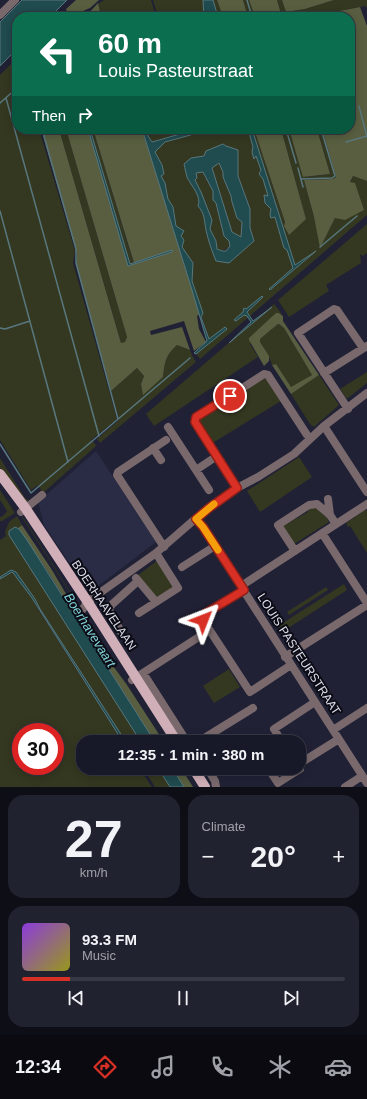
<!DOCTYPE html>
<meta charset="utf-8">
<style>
body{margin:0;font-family:Arial,sans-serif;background:#212230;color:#f1f3f6;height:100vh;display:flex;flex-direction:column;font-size:15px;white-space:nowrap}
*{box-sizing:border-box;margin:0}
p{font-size:13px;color:#9fa0a8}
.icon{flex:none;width:22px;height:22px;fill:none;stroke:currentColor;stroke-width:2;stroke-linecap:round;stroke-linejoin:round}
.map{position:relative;height:787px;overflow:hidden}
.details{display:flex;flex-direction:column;gap:8px;padding:8px;background:#0d0e16;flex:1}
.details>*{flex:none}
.banner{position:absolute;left:12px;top:12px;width:343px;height:122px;border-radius:16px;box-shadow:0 2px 10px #0003,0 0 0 1px #363845;background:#0b6e4f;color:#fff;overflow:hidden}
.speed{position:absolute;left:12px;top:723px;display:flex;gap:8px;font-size:20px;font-weight:700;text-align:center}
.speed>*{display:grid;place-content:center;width:52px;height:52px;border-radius:50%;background:#181928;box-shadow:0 2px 10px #0003,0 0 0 1px #363845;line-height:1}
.speed .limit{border:6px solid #d22;background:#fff;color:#111}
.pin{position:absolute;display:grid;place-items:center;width:34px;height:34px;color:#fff;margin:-17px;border:2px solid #fff;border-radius:50%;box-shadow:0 1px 4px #0007}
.me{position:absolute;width:44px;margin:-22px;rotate:45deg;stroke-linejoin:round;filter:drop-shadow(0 0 3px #0008)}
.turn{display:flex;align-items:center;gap:14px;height:84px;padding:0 20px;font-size:18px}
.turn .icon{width:52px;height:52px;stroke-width:2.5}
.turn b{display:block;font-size:28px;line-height:34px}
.then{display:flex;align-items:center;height:38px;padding:0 20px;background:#0003;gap:8px;font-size:15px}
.big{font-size:30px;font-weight:700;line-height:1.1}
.details .tile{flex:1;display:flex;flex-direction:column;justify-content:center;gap:6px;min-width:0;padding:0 14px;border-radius:16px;background:#212230}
.details .dial{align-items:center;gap:0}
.dial b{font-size:52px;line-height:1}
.song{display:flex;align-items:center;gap:12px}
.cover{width:48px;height:48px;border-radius:6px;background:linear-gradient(135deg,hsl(270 70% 55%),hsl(60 70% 35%))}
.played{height:4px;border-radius:2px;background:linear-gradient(90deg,#d93025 15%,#363845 15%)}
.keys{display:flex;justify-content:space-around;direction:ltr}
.heat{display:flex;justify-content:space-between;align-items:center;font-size:22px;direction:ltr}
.details .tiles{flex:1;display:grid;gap:8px;grid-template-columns:1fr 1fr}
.tile:last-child{grid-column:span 2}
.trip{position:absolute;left:76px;top:735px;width:230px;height:40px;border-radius:16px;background:#181928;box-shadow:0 2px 10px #0003,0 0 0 1px #363845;font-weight:700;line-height:40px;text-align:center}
.tab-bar{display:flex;height:64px;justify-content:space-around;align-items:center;background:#0a0a10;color:#9fa0a8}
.tab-bar .icon{width:28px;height:28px}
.tab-bar .on{color:#d93025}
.tab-bar b{font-size:18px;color:#f1f3f6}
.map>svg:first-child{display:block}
</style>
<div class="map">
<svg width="367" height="787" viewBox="0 0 367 787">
<rect width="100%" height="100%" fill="#202135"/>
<path fill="#2a2b44" d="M96,451L156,542L93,590L87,589L44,525L38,502Z"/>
<path fill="#343820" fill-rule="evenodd" d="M104,0H151L156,17H101L98,4Z
M153,0H217L223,17H158Z
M243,0H249L255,17H248Z
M277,0H282L286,12L305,9L334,0H367V9L366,6C350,8 335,13 320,17C310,19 293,17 282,17Z
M17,58V129H39L75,251L73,263L117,419L91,440L96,445L95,447L43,493L38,485L31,490L0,440V75Z
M59,129H66L127,337L125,342L121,344L120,339Z
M90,129H93L134,264L129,265Z
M142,129H254L285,222L284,226L306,219L281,129H289L304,177L330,174L317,129H322L336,177L333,179L304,180L316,225L320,247L335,218L353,176L367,181V215L200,359L196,354L210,342ZM238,150V176L250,208V228L254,241L229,263L225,262L217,249C223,251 225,251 230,246L229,241L224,236L216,203L213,200V191L203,172L198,157Z
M219,163L223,172V177L231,196L232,202L237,218L242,222L241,238L232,232L211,168Z
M367,224V253L363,256L360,254L361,263L326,285L329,291L289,317L278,300Z
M274,304L282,314L279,313L250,344L258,357L154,426L146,414Z
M278,324H279L284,328L312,375L293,388L290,386L276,364L272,365L270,359L260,342V339Z
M177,345L190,350L194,359L196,362L100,443L97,439L119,420L111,391L137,368L144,376L141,384L143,394L163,377C165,362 165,356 177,345Z
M367,372V383L348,398H346L340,389Z
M319,375L339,405L314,427L310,424L291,394Z
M264,378L267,379L281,401L211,444L198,424L199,418Z
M299,457L312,477L260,512L247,491Z
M0,458L25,498L31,502L24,504L0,468Z
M0,490L15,513L2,521H0V517L3,516L7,511L0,500Z
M307,507H316L326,516L329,522L294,544L283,526L308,512Z
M365,510L367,511V553L350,526L348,527L346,523Z
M17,516L22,525L18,528L15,527L9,531V535L141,742H126L16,572L11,570L0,577V540L6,536L5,532L9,522Z
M22,517H23L74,598V599Z
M158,560L174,588L158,599L137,576Z
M13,572L32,598L38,609L123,742H83V768H139L152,787H2L1,784L2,787H0V579ZM21,732H55V766H21Z
M344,584L347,590L282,632L278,626Z
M326,587L328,590L289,615L287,612Z
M229,669L240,687L214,703L203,686Z
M143,768H158L170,787H155Z"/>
<path fill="#585e3f" d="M76,0H99L90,8L69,17L66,9Z
M217,0H243L248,17H223Z
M249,0H277L282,17H255Z
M282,0H334L305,9L286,12Z
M98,3L101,17H85Z
M360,7L367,26V181L353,176L350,182L355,183L364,210L345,220L335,218L320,248L314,217L304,180L333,179L336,177L322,129H350V17H319L329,13Z
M41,129H59L121,343L125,342L127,337L66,129H90L129,265L134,263L93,129H142L201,313L197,316L199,329L206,342L194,351L184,321L150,331L151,335L182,327L190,350L177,345C165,356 165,362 163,377L143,395L141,384L144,376L137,368L111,391L76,264L77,254Z
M254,129H281L306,219L289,235L284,226L285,222Z
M289,129H317L330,174L303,177Z
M276,313H279L283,316V321L319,375L291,394L272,365L276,364L291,387L312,375L284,328L279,324H278L260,339V342L269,356V361L264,366L249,340V338Z
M22,525L52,570L89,633L127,685L164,742H155L46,569L18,528Z
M172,768H181L193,787H184Z"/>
<path fill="#204b4f" stroke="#58777e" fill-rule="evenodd" d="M22,0H67L50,17H17V49L0,66V22Z
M203,0H213L218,17H204Z
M88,129H90L130,264L172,250V252L128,266Z
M142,129H146L148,136L152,142L187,132V129H191L192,131L197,129H210L187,136L165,142L155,152L162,165L164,174L161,176L165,183L168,199L173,207L176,226L184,231L181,236L184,240L182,247L193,263L192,281L203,313L201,317L209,339L225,327L227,329L196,354L194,353L207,341L192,290Z
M248,129H252L295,265L316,251L270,290L269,289L293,268L287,250L284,248L275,217L271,218L270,215L271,209L265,203L264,195L268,196L263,179L259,174L261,170L256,156L254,159L252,152L253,147Z
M223,144L226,146L238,150V176L250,209V228L254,241L229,263L216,261C212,251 208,240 206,230C204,220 205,214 198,206C202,196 191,186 187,177C186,173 185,169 184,164L191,158L204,156L206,151ZM219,163L223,172V177L231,196L232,202L237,218L242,222L241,237L232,232L212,168ZM203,172L213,191V200L216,203L224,236L229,241L230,246L226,251H222L217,249L216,241L210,229L212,220L201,192L195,180L197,178L196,173Z
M262,296L263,297L247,312L253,321L272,307L229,343L251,322L247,316L244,315L236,321L234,320L243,312L244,308L246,309Z
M15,527L19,529L27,540L155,742H141L9,535V531Z
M11,570L16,572L35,599L40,609L126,742H123L32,598L14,574L12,572L0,579V577Z
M158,768H172L184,787H170Z"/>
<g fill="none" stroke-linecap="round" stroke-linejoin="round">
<path stroke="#58777e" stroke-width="1.5" d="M247,0L252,17
M6,98L99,436
M0,103L17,88
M359,106L367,137
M42,129L76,249V263L118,419
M286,129L296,163
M346,142L367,136
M298,168L303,187
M301,179L332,178L335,176L321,129
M0,211L68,462
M320,247L357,216
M0,328L5,329L30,321
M0,444L31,493L190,358"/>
<path stroke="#79696d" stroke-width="8" d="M0,15L15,0
M324,373L367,346
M348,409L298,333L334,309L337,310L363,348
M324,426L367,492
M168,427L209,490
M153,448L161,460
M196,470L217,456
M237,488L195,422L197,417L264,374L268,375L307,435L310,438
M328,499L330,515
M21,512L42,495
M195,519L203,527L367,783
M322,533L367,603
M164,547L117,475L118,472L166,440
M295,551L278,525L309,505L317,504L330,515L336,524
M182,567L215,546
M136,578L156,602
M241,586L367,504
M244,590L206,613L203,616V620L250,692L291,665
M83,609L87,602L156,553L209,507L237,488L258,477L294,454L324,426L367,393
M139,613L178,588L156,553
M121,632L108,608L138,581
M285,657L367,605
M143,673L187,742
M132,680L205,633
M333,730L367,708
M198,742L253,708
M282,742L274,729L315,702
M299,764L339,739
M207,768L215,781L216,787
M268,768L278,783L300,769L299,768
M345,787L362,776"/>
<path stroke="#d1afb8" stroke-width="10" d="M0,474L26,509L91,607L177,742
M193,768L205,787"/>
</g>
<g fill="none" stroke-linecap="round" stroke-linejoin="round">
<g stroke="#8d1f18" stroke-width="10">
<path id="route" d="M203,620V616L206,613L244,590L203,527L196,519L209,508L237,488L195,422L196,417L230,396"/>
</g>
<use href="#route" stroke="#d93025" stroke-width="7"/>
<path stroke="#f59e0b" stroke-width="7" d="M214,504L196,519L203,527L218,550"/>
</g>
<g text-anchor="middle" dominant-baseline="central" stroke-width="4" stroke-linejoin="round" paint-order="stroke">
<g font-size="12" fill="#dbddea" stroke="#0b0c15">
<text transform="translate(104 605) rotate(56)">BOERHAAVELAAN</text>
<text transform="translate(299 654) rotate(57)">LOUIS PASTEURSTRAAT</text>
</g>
<g font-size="13" font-style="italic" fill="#82d1d7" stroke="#0b0c15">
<text transform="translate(90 630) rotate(58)">Boerhavevaart</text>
</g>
</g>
</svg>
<div class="speed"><div class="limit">30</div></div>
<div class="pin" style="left:230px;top:396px;background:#d93025"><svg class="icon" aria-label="arrive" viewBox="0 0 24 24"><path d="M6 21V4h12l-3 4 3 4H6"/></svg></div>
<svg class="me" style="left:203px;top:620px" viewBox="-20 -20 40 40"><path d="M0-17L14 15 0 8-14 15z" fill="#d93025" stroke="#fff" stroke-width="4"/></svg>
<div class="trip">12:35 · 1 min · 380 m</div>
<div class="banner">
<div class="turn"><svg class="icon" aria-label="left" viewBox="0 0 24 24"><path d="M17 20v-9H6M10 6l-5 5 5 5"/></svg><div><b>60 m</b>Louis Pasteurstraat</div></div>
<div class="then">Then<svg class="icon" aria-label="right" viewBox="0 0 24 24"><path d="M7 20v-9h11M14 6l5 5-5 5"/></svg></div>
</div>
</div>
<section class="details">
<div class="tiles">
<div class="tile dial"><b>27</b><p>km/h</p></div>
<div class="tile"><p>Climate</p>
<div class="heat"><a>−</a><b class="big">20°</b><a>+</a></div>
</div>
<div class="tile">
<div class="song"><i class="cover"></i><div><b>93.3 FM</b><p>Music</p></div></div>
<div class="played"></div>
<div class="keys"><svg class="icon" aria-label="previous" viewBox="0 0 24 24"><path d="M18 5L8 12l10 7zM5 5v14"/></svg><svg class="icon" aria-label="pause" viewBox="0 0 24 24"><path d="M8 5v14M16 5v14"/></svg><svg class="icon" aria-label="next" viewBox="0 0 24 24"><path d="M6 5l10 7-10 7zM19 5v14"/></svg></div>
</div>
</div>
</section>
<nav class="tab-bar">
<b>12:34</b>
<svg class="icon on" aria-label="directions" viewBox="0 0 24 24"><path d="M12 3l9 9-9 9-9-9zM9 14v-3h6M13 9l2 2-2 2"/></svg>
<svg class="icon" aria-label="music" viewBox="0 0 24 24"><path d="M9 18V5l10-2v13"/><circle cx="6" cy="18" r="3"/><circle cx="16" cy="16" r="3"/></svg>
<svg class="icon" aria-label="phone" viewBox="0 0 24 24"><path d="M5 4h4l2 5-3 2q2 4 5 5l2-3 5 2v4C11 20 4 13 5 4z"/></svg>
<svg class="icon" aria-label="climate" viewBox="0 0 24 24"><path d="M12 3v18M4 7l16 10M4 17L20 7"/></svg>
<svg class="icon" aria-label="car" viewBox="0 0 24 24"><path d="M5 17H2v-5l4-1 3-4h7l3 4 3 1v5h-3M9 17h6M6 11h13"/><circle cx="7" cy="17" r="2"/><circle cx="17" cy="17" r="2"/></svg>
</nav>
